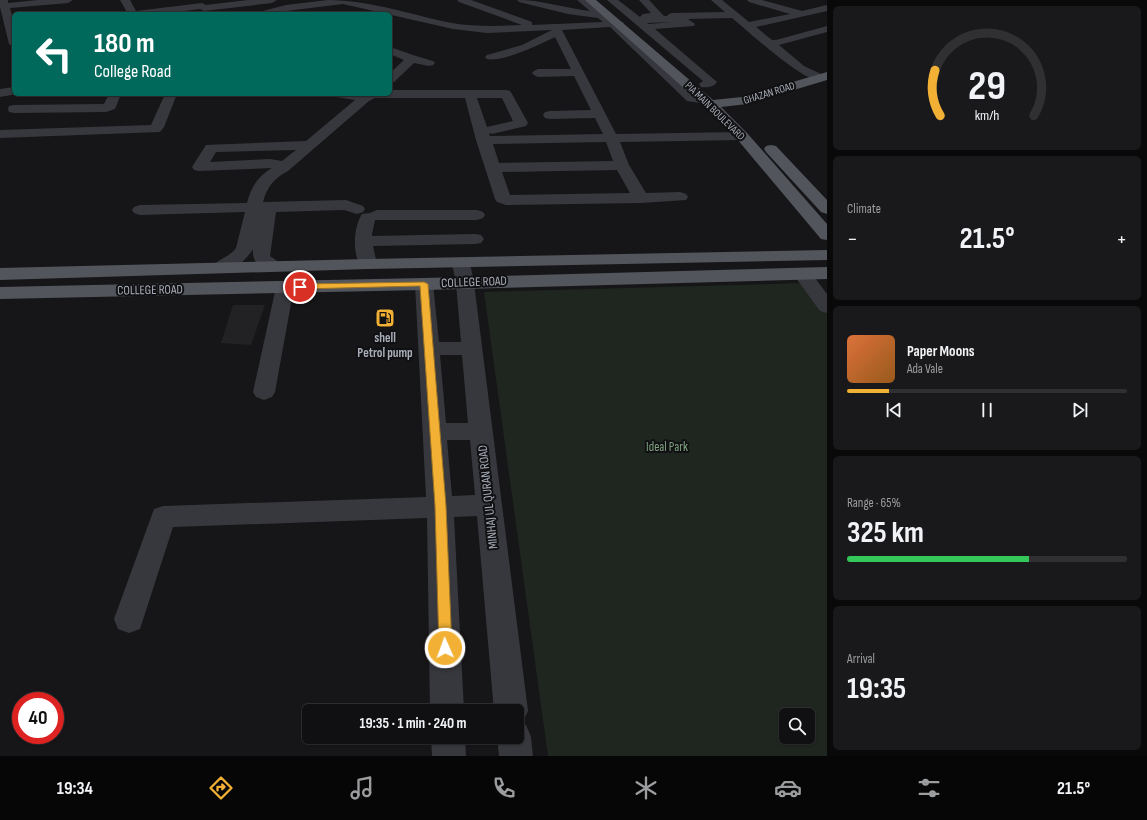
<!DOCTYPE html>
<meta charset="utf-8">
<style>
body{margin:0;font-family:"Sofia Sans Condensed",sans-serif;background:#19191b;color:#f1f3f6;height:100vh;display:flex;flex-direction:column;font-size:15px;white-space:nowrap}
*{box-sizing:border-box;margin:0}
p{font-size:13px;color:#9c9d9f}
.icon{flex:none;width:22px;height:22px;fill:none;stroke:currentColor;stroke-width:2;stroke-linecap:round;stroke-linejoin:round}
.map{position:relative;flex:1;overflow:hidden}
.panel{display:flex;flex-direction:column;gap:6px;padding:6px;background:#09090a;width:320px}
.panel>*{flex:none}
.banner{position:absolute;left:12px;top:12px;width:380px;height:84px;border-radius:6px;box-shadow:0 1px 3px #0004,0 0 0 1px #303032;background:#00695c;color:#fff;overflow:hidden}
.buttons{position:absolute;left:779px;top:708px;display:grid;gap:8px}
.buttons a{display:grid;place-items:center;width:36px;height:36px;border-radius:6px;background:#101012;box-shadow:0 1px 3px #0004,0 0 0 1px #303032;font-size:20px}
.speed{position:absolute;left:12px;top:692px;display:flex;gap:8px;font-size:20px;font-weight:700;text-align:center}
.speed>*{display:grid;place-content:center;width:52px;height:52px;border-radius:50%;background:#101012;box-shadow:0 1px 3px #0004,0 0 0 1px #303032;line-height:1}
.speed .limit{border:6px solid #d22;background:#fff;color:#111}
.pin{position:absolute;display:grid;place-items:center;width:34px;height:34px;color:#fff;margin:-17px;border:2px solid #fff;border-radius:50%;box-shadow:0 1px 4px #0007}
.me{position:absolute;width:44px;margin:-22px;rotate:358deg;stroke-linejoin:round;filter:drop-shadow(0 0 3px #0008)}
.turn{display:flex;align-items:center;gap:14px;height:84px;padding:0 16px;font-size:18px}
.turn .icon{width:52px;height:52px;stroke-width:2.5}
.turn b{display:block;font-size:28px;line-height:34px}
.big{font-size:30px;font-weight:700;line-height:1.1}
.panel .widget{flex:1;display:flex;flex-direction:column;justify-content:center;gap:6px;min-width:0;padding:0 14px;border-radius:6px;background:#19191b}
.panel .dial{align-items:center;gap:0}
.dial svg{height:104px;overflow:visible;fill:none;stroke:#303032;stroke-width:7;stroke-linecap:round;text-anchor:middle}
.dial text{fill:#f1f3f6;stroke:none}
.song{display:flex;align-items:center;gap:12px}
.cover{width:48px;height:48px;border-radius:6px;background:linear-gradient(135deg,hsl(20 70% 55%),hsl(30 70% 35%))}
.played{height:4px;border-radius:2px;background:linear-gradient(90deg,#f2b134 15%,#303032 15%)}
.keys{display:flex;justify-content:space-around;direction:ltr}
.heat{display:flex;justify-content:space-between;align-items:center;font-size:22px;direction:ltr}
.charge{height:6px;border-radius:3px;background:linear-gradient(90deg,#34c759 65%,#303032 0)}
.trip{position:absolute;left:302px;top:704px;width:222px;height:40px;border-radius:6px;background:#101012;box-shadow:0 1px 3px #0004,0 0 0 1px #303032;font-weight:700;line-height:40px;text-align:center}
.tab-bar{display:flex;height:64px;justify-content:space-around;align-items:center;background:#060607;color:#9c9d9f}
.tab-bar .icon{width:28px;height:28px}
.tab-bar .current{color:#f2b134}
.tab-bar b{font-size:18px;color:#f1f3f6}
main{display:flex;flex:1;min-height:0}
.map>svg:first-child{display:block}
</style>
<main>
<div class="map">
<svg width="827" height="756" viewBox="0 0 827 756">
<rect width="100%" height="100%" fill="#161618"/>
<path fill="#222225" d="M233,305H265L251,345L221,343Z"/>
<path fill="#1e261f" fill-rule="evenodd" d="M806,283L827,313V756H548L484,292ZM786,715H808V737H786Z"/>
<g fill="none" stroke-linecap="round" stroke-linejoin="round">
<path fill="#37383d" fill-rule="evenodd" d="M0,0H8V3L38,0H73L68,3L10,8L14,24V47L9,44L0,7Z
M120,0H130L136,11L202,3L206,5L248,0H277L272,3L204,11L200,9L160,14H128Z
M328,0C370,0 411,15 452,23C475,27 499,26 522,25L459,2L457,0H471L532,22V25L603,22L598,18L568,14L519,2L517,0C542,0 565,8 590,11L577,0H588L615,21L623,22L624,24L621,27L695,95L710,97L712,100L710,103L706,104L687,101L610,27L562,30L616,134L742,132L747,133L749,136L747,139L742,140L620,142L629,165L646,193L680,192L686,194L688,197L686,200L641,203L506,205L497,202L495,199L476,140L465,98H375L369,101L288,171C274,178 267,187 263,202L346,200L363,206L365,209L363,212L357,214L344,210L276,212L270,256L280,263L283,267L280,271C266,274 251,264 253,249C245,262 229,276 214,272L211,268C217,259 230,257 236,248L245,212L140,215L134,213L132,210L134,207L140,205L247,203C251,187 258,176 272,168L199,171L194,170L192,167L206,145L306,141L355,100L336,97L334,94H390V90H506L510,91L512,94L528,123L526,126L492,134L489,133L490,136L603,134L595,118L550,119L545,118L543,115L545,112L550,111L591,110L574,76L538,77L534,75L532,73L534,71L538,69H571L555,37C541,44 501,63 487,59L485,57L487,55L522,45L552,30L487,33L453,29L343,4L286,11L274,14H257L259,12L286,5ZM477,98H502L513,121L487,127ZM606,142L613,161L499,163L493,144ZM296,150L282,161L270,159L210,162L216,152ZM617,170L630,193L510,195L502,172Z
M607,0H618L640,17L643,14L651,13L639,0H649L664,16H667L669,14L672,13L725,12L711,0H722L749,22L790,14L749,2L747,0H762L802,11L827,5V11L756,27L772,40H776L827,26V32L779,45L804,66L823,75L825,78L823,81C806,85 748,31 732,18L688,19L695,24L694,26L655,29L717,82C714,87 706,88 701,87L699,84L703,81ZM673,22L649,24L647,23Z
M390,47L416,56L433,61L435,63L433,65L429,66L414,63L394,82L390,83V73L404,60L390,54Z
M14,87V94H17L0,97V89Z
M109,94H121L115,109L106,112L14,113L9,112L8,109L9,106L14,105L104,104Z
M165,94H177L164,127L160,132L0,138V130L151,125Z
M377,210H477L483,212L485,215L483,218L477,220H375L372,234V236L475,234L481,235L484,239L481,243L475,244L373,246L377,264L374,268L368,269L362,268C352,255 353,228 362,214L370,213Z
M461,258L467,259L470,263L474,283L528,711L522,723L526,725L531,737L533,756H499L497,737H517V711H494L477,516L454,517L464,711H430L427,518L173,527L140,629L129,633L118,629L114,619L154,509L163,506L426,497L415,284L417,280L424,278L431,280L433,284L439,342H461L456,283L452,263L455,259ZM440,355H462L468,423H446ZM447,440H470L475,495L452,496Z
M802,268L809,270L827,294V313L820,311L793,274L795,270Z
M285,281L292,283L294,287L275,392L272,397L264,400L256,397L253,392L276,287L278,283Z
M431,737H465L466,756H432Z"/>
<path fill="#53555c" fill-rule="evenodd" d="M585,0H596L713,100L742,97L827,72V80L747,104L721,107L747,133L827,224V240L821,239L737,139L714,115Z
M771,145L776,146L827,200V214L821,212L766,152L764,149L766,146Z
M827,250V260L368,269L0,280V268L368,259Z
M827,267V279L424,290L0,299V287L424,278Z"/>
</g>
<path fill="#f2b134" stroke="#9d7322" d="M424,282L428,284L446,506L452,648L450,652L445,654L441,652L439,648L435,506L420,286L300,289L296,287L300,284Z"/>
<defs>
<g id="fuel-square" transform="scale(1)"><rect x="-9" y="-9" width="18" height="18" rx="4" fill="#f2b134" stroke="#111113"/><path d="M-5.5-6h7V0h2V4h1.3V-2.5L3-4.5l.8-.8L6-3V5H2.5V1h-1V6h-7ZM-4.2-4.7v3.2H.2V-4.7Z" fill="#111"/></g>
</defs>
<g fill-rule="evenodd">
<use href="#fuel-square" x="385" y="318"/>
</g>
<g text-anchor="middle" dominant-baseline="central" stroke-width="4" stroke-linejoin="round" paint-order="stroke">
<g font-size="11" fill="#a8adb8" stroke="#111113">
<text transform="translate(769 93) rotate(-17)">GHAZAN ROAD</text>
<text transform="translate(715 111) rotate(44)">PIA MAIN BOULEVARD</text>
</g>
<g font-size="13" fill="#a8adb8" stroke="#111113">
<text transform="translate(474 282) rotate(-2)">COLLEGE ROAD</text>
<text transform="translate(150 290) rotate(-1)">COLLEGE ROAD</text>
<text transform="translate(488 497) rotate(-96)">MINHAJ UL QURAN ROAD</text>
</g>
<g font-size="13" font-weight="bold" fill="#a8adb8" stroke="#111113">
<text x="385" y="338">shell<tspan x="385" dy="15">Petrol pump</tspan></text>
</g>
<g font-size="13" fill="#7fa381" stroke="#111113">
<text x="667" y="447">Ideal Park</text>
</g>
</g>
</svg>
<div class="buttons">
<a><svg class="icon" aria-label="search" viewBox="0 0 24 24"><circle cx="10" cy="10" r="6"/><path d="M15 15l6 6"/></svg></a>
</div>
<div class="speed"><div class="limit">40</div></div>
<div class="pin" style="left:300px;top:287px;background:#d93025"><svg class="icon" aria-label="arrive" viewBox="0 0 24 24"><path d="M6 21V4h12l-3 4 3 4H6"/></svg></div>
<svg class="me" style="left:445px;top:648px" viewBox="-20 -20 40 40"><circle r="17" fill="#f2b134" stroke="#fff" stroke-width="3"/><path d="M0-11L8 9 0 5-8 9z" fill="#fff"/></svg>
<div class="trip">19:35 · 1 min · 240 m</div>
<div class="banner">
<div class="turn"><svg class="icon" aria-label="left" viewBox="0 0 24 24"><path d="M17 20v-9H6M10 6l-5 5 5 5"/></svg><div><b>180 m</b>College Road</div></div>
</div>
</div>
<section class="panel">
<div class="widget dial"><svg viewBox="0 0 100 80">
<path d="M14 69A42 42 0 1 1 86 69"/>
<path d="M14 69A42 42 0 0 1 10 34" stroke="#f2b134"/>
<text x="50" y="56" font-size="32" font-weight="700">29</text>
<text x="50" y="72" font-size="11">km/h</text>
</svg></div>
<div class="widget"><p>Climate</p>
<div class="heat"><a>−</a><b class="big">21.5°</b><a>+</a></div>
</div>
<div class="widget">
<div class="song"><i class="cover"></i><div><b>Paper Moons</b><p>Ada Vale</p></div></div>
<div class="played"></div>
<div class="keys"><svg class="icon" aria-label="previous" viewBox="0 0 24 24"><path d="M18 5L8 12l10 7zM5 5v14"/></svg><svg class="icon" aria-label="pause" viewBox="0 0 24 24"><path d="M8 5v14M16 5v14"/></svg><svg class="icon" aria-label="next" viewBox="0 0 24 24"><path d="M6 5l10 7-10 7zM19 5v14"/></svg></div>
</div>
<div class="widget"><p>Range · 65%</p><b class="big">325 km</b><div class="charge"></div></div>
<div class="widget"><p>Arrival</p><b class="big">19:35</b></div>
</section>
</main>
<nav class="tab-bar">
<b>19:34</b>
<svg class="icon current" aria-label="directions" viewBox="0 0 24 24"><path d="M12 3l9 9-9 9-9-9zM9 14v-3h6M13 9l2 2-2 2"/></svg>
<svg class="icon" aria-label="music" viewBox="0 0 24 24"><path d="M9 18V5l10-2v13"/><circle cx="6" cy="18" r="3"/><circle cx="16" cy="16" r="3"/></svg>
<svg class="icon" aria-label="phone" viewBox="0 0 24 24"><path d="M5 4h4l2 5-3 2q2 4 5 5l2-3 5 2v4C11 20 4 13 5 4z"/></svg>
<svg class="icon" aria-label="climate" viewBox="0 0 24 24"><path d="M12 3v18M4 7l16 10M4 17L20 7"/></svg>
<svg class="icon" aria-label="car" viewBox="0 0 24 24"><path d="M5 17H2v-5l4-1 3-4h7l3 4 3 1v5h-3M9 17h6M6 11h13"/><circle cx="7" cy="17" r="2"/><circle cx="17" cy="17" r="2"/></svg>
<svg class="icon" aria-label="filters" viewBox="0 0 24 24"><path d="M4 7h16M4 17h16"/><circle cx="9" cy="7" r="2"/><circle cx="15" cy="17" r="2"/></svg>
<b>21.5°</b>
</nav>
